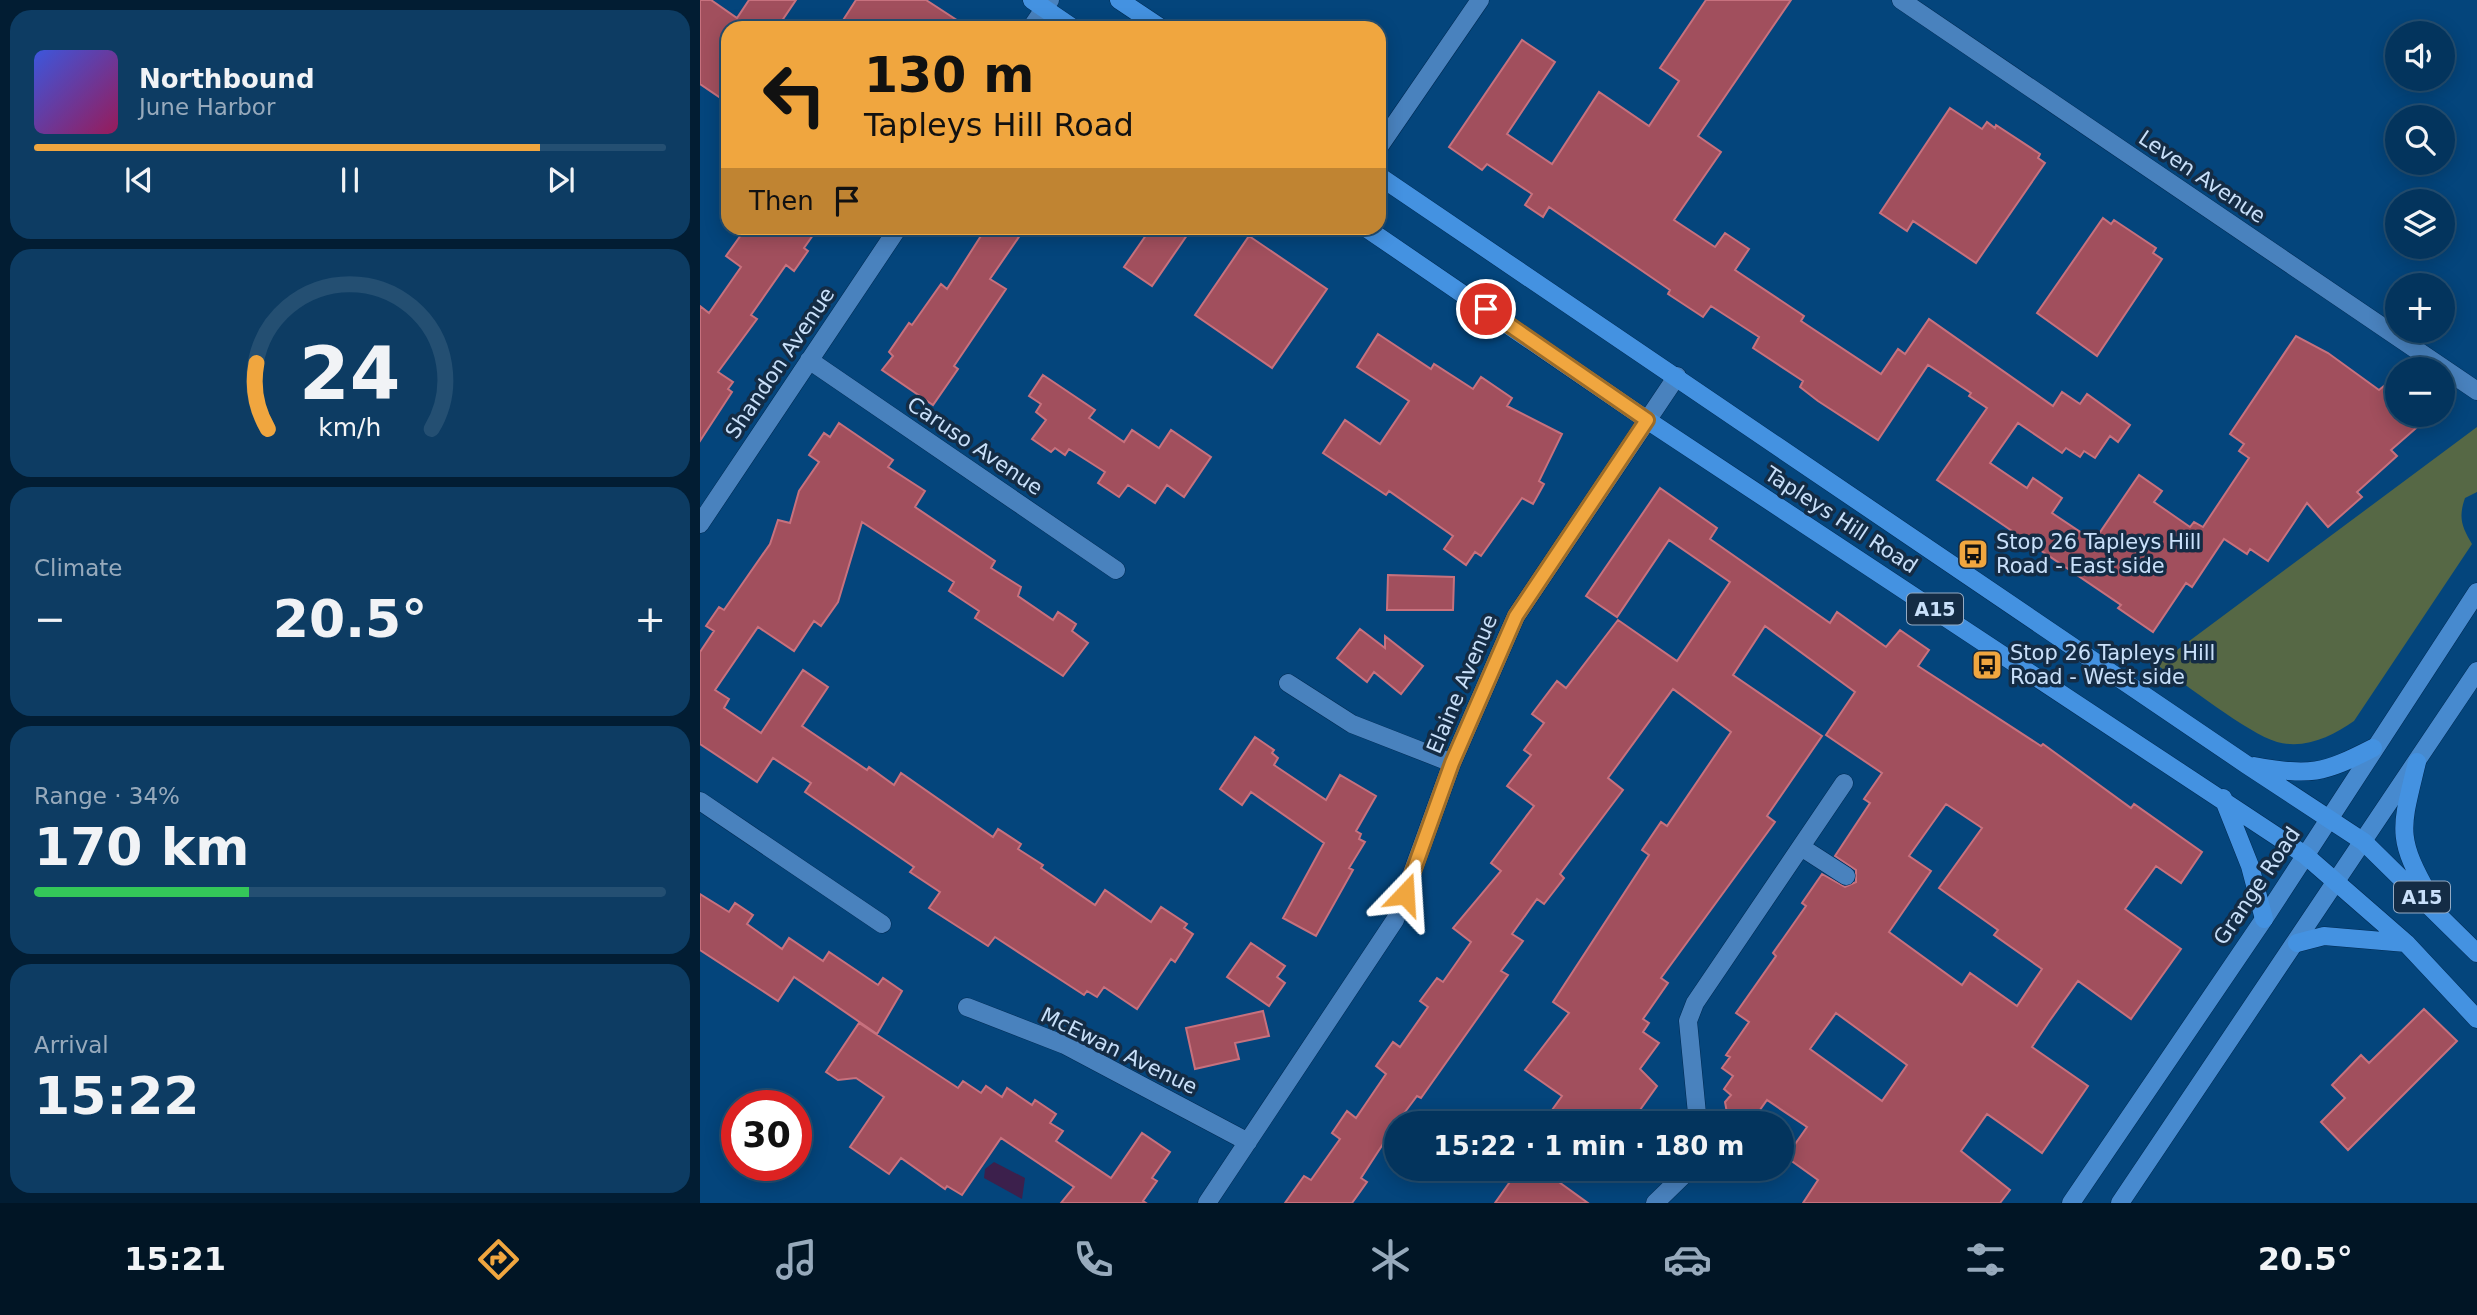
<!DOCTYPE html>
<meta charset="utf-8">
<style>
body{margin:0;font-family:"DejaVu Sans",sans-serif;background:#0d3c63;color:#f1f3f6;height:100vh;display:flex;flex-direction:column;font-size:26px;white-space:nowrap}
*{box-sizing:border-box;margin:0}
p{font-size:23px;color:#97aabc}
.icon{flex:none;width:38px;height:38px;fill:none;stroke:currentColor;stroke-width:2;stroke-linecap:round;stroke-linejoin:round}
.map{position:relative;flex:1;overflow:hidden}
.drawer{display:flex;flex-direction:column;gap:10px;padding:10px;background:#021d33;width:700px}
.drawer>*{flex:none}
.hud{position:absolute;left:21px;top:21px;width:665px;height:214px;border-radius:21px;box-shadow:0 4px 18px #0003,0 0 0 2px #244f72;background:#f0a63f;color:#111;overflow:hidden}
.tools{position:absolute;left:1685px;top:21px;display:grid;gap:14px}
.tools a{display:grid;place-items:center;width:70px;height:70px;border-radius:50%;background:#03345d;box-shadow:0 4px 18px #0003,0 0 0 2px #244f72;font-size:35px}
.speed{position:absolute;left:21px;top:1090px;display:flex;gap:14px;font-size:35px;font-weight:700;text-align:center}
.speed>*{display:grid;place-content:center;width:91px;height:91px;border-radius:50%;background:#03345d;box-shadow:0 4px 18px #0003,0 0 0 2px #244f72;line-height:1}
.speed .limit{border:10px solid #d22;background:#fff;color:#111}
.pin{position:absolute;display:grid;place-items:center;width:60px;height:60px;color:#fff;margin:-30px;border:4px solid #fff;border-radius:50%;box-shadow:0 2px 7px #0007}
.me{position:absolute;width:77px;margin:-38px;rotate:20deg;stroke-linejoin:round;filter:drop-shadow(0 0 5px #0008)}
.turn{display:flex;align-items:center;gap:24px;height:147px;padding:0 28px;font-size:32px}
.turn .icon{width:91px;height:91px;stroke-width:2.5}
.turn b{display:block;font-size:49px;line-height:60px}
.then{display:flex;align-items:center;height:66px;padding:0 28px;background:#0003;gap:14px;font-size:26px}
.big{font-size:52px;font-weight:700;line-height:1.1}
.drawer .card{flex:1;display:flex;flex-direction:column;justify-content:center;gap:10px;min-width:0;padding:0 24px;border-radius:21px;background:#0d3c63}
.drawer .dial{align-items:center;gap:0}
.dial svg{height:182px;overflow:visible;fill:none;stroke:#244f72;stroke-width:7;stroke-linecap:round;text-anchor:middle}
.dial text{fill:#f1f3f6;stroke:none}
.song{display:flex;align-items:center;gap:21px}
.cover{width:84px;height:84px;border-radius:10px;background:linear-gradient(135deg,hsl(230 70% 55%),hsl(330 70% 35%))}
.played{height:7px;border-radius:4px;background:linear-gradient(90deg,#f0a63f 80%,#244f72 80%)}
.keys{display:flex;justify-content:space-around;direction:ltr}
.heat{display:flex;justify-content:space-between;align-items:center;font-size:38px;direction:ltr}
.charge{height:10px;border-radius:5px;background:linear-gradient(90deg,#34c759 34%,#244f72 0)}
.trip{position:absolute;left:684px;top:1111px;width:410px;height:70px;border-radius:35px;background:#03345d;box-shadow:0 4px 18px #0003,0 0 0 2px #244f72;font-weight:700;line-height:70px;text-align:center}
.tabs{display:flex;height:112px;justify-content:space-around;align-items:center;background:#011525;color:#97aabc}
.tabs .icon{width:49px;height:49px}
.tabs .active{color:#f0a63f}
.tabs b{font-size:32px;color:#f1f3f6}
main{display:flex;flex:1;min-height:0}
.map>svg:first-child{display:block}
</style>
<main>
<section class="drawer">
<div class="card">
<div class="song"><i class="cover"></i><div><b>Northbound</b><p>June Harbor</p></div></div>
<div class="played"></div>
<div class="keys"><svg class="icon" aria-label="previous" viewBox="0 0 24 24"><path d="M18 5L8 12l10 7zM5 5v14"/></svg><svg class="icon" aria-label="pause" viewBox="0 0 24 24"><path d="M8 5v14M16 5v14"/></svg><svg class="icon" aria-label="next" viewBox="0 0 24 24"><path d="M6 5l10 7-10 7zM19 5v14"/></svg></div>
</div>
<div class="card dial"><svg viewBox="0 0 100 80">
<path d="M14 69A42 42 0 1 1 86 69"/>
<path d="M14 69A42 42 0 0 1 9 40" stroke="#f0a63f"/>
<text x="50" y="56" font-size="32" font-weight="700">24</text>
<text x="50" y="72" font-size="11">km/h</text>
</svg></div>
<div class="card"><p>Climate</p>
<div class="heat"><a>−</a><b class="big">20.5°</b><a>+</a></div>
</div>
<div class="card"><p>Range · 34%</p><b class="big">170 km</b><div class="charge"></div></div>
<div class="card"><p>Arrival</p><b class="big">15:22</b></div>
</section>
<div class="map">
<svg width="1777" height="1203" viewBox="0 0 1777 1203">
<rect width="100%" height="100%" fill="#04457c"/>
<path fill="#566845" d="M1777,427V492L1765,498C1758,518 1762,527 1772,544L1654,721C1632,736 1605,750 1577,742C1547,733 1486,684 1457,665Z"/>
<path fill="#3c204c" d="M294,1162L325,1178L322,1199L284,1178L285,1169Z"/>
<path fill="#a14f5d" stroke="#c7717e" stroke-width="2" fill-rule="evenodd" d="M0,0H11L37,18L49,0H96L77,28H28V103L0,84Z
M156,0H226L269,28H138Z
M1006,0H1091L998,136L1021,152L974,220L1015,247L1025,233L1049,249L1035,270L1104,316L1101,321L1181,374L1198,349L1205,354L1229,319L1353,406L1362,392L1380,404L1387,394L1430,425L1418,442L1410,436L1395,458L1384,451L1380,457L1366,448L1362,453L1318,423L1290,463L1327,488L1333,478L1362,498L1352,513L1394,541L1439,475L1462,491L1454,502L1490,527L1494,522L1503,527L1549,458L1539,451L1544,444L1530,434L1596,336L1628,353L1679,390L1685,385L1698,399V415H1731L1691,450L1697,456L1657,492L1662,497L1628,527L1607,503L1568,561L1550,549L1547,554L1524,539L1492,587L1486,583L1453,632L1418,608L1421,605L1237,480L1287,408L1269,396L1271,393L1228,365L1178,440L1118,401L1100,387L1103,381L1053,348L1059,337L1011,306L1003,317L968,294L970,290L849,207L843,217L825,205L832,194L787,164L782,170L749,147L822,40L855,62L807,134L852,164L899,92L949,126L979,81L960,68Z
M1250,108L1282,129L1287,122L1295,128L1296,125L1340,154L1338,158L1345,163L1276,263L1213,221L1207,231L1180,213Z
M1403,218L1411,224L1414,220L1456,248L1453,253L1462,259L1397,356L1337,313Z
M46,228H118L104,248L108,251L94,271L86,265L51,315L57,319L18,372L33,382L28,389L32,392L0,441V306L9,313L41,267L26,256Z
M286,228H325L290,279L306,289L254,366L258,369L233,405L182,370L193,356L189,352L209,323L212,325L241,284L247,289Z
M451,228H492L452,286L424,267Z
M549,236L627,289L572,368L495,315Z
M678,334L731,369L734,364L773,389L781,377L812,398L807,406L862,434L839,481L844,484L833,504L822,498L781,556L775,552L766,565L744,549L753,536L689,491L686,495L623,453L645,420L680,444L709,401L657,367Z
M343,375L395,410L389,418L424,442L432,430L459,448L471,430L511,457L484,497L467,485L455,503L428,485L419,497L398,483L405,472L369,449L365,455L355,448L351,452L332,439L346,420L336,412L341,404L329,396Z
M139,423L193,460L188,467L225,491L215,507L295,561L291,568L321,587L318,596L353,620L358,612L376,624L372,631L388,643L363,676L275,618L279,611L249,591L254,582L162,522L138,602L121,626L114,621L94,651L58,627L15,690L29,699L24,708L61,733L103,670L128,687L102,726L167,770L169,767L194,785L201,773L293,837L298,829L321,844L318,849L343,865L341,868L395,905L405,890L451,922L461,907L487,924L484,928L493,934L475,962L471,959L437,1009L404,987L397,997L387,991L384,995L295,937L288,946L229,908L240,892L210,872L214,867L105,792L111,783L73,758L57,782L0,744V652L14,631L6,626L19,607L24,610L70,544L78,520L90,523L99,491L119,462L109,455L124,433L130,437Z
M960,488L1017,528L1010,539L1130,623L1137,612L1186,647L1200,630L1229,650L1218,666L1341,746L1343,744L1431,808L1434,804L1502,852L1481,883L1456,866L1425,909L1481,949L1431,1019L1378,981L1348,1023L1332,1047L1388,1086L1342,1153L1287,1114L1261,1151L1310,1190L1300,1203H1103L1118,1180L1086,1157L1107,1127L1067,1100L1050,1124H1029L1025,1102L1031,1095L1024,1089L1033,1076L1022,1068L1030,1057L1026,1055L1049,1022L1036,1013L1076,956L1073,953L1106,906L1102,903L1122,874L1145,887L1156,882V870L1135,856L1170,803L1164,799L1182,773L1126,735L1155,692L1065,626L1033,675L1122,736L1067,816L1075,822L961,978L968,983L943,1019L949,1023L943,1032L959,1043L940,1069L957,1086L940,1110L959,1124H842L862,1096L825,1070L869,1013L853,1002L949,855L942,850L961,822L967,826L1031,732L973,689L908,778L923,790L860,874L864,878L844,904L837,899L812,934L823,941L801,971L808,975L721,1098L717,1096L696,1124L661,1178L667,1182L652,1203H585L604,1176L611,1180L640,1139L632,1133L647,1111L656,1118L686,1074L676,1066L693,1042L700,1047L728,1007L720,1001L737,978L743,982L771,942L753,928L801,871L791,863L834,806L807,786L831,755L824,750L844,723L832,714L857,681L866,688L918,620L977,661L1030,582L969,540L917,617L886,596ZM1246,804L1282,828L1239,888L1298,930L1294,935L1342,969L1317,1006L1270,973L1262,985L1189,932L1231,871L1209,856ZM1136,1013L1207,1065L1182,1101L1110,1049Z
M688,575L754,577L753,610H687Z
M660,629L685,648V636L723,666L701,694L674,672L667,682L637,658Z
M555,737L574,750L572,753L578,758L574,765L626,800L640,775L676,796L656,831L661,834L659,839L665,842L649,868L653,870L616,936L583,918L624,843L551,792L542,805L520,789Z
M0,894L29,912L35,903L53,915L47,924L82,949L89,938L123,961L129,952L178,985L183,978L202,991L177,1034L94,977L78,1001L0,950Z
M551,943L585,966L577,977L585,983L569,1006L527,977Z
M1724,1009L1757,1041L1648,1150L1621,1122L1645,1098L1632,1085L1661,1055L1669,1063Z
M563,1011L569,1036L535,1043L539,1059L495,1069L486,1028Z
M159,1023L258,1088L263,1081L281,1093L286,1086L302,1097L307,1088L332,1105L335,1100L356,1114L350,1123L363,1131L356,1141L411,1178L442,1133L470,1152L452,1178L457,1181L443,1201L446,1203H361L374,1187L301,1138L262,1195L247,1186L245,1189L201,1158L189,1174L150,1147L184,1097L156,1078L138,1080L126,1072Z
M819,1169H858L852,1177L888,1203H795Z"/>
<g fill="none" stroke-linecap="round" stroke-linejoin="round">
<g stroke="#002b54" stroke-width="19">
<path id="minor" d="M1201,0L1777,391
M331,28L350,0
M679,147L780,0
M109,360L416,570
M0,524L198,228
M588,683L652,724L752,763
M0,801L182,924
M1101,847L1146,876
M267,1007L365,1045L548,1142
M998,1124L988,1021L995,1003L1144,783
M507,1203L695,920L752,763L816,616L977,376
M955,1203L990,1169"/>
</g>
<g stroke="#002b54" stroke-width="19">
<path id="secondary" d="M1371,1203L1564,919L1777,592
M1420,1203L1777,671"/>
</g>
<g stroke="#002b54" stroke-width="19">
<path id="primary" d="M332,0L373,28
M419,0L461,28
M679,176L1547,765L1664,842L1777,953
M666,228L947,420L1605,855L1706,943L1777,1019
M1717,762C1701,829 1695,836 1730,897
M1554,766C1611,776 1622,774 1673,748
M1523,798L1550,866L1564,919
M1597,943L1624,936L1706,943"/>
</g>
<use href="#minor" stroke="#4982be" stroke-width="18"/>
<use href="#secondary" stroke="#478acf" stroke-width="18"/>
<use href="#primary" stroke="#4492e1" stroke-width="18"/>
</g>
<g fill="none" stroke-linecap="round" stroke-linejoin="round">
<g stroke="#9c6c29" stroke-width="18">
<path id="route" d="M705,894L752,763L816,616L947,420L786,309"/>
</g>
<use href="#route" stroke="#f0a63f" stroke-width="12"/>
</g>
<defs>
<g id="bus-square" transform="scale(1.575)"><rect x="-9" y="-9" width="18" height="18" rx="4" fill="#f0a63f" stroke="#142c45"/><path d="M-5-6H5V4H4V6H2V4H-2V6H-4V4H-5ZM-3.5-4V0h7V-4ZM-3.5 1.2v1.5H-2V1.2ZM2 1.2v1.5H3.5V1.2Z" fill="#111"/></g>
</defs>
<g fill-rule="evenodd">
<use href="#bus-square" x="1273" y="554"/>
<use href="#bus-square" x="1287" y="665"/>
</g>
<g text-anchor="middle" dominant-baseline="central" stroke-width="7" stroke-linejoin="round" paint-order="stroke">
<g fill="#142c45" stroke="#93aac4" stroke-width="2">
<rect x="1207" y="593.5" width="56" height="31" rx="5"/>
<rect x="1694" y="881.5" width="56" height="31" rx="5"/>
</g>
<g font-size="19" font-weight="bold" fill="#c9e0fa">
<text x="1235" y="609">A15</text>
<text x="1722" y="897">A15</text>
</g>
<g font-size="21" fill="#c9e0fa" stroke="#142c45">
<text transform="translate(1502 177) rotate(34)">Leven Avenue</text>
<text transform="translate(80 363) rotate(-56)">Shandon Avenue</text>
<text transform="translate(275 446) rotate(34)">Caruso Avenue</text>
<text transform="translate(1141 520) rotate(33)">Tapleys Hill Road</text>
<text transform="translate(762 684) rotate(-67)">Elaine Avenue</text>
<text transform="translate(1557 886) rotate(-56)">Grange Road</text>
<text transform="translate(419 1051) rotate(26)">McEwan Avenue</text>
</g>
<g font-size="21" fill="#c9e0fa" stroke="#142c45" text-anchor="start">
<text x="1296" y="542">Stop 26 Tapleys Hill<tspan x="1296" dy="24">Road - East side</tspan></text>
<text x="1310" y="653">Stop 26 Tapleys Hill<tspan x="1310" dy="24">Road - West side</tspan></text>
</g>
</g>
</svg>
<div class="tools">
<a><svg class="icon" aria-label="sound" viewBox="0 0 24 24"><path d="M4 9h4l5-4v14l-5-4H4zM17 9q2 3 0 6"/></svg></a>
<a><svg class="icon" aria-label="search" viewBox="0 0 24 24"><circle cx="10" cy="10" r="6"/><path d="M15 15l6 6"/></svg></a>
<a><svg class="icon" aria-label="layers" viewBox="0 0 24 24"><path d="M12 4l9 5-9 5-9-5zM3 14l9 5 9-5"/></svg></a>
<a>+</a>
<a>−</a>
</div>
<div class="speed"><div class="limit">30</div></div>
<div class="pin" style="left:786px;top:309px;background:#d93025"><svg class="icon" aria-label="arrive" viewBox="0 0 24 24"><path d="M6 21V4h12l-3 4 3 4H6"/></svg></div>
<svg class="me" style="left:705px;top:894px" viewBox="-20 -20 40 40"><path d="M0-17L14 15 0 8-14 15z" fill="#f0a63f" stroke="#fff" stroke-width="4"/></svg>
<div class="trip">15:22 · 1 min · 180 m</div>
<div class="hud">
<div class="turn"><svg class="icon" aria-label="left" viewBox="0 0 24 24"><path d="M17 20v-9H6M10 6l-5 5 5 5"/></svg><div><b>130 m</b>Tapleys Hill Road</div></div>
<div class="then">Then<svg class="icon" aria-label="arrive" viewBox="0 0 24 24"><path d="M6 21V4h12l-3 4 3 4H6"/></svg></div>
</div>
</div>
</main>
<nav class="tabs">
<b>15:21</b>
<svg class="icon active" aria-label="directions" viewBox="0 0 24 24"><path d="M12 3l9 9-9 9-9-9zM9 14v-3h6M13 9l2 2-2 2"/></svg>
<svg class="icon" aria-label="music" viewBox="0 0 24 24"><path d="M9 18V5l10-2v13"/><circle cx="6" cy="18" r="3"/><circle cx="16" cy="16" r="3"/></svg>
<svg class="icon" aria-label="phone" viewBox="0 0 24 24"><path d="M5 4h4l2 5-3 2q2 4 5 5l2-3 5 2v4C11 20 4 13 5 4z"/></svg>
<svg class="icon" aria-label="climate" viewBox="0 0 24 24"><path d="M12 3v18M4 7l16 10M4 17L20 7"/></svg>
<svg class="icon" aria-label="car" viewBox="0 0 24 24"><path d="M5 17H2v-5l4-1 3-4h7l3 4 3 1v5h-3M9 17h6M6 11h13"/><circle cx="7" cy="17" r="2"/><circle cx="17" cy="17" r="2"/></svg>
<svg class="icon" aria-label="filters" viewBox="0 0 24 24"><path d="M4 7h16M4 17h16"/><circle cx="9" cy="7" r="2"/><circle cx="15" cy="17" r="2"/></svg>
<b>20.5°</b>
</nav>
